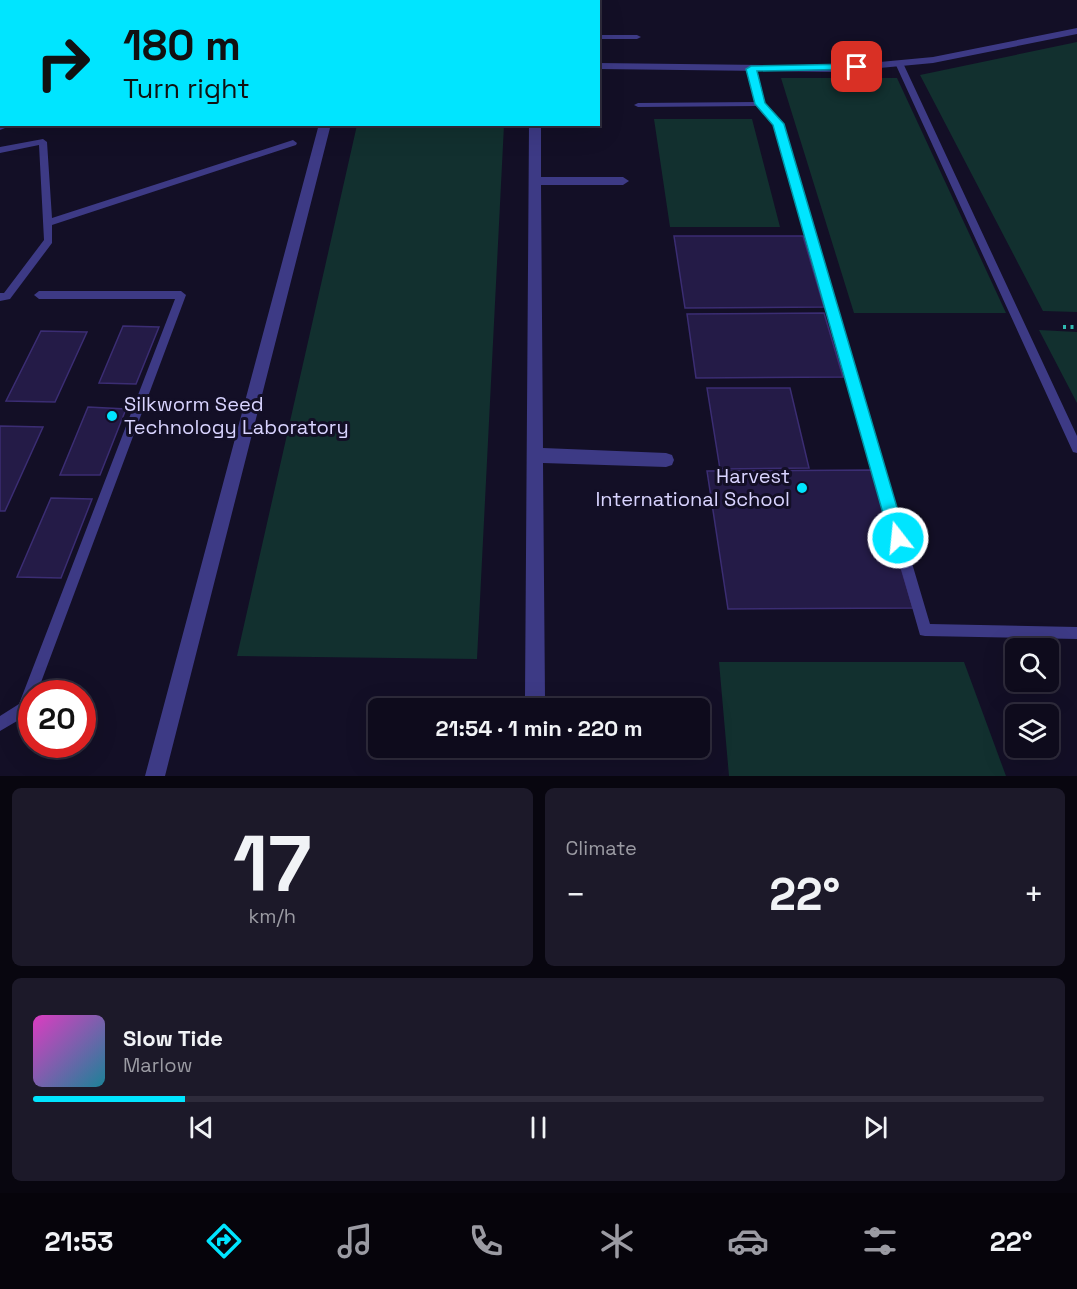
<!DOCTYPE html>
<meta charset="utf-8">
<style>
body{margin:0;font-family:"Space Grotesk",sans-serif;background:#1c1929;color:#f1f3f6;height:100vh;display:flex;flex-direction:column;font-size:22px;white-space:nowrap}
*{box-sizing:border-box;margin:0}
p{font-size:20px;color:#9b9ba3}
.icon{flex:none;width:33px;height:33px;fill:none;stroke:currentColor;stroke-width:2;stroke-linecap:round;stroke-linejoin:round}
.map{position:relative;height:776px;overflow:hidden}
.drawer{display:flex;flex-direction:column;gap:12px;padding:12px;background:#08060f;flex:1}
.drawer>*{flex:none}
.hud{position:absolute;left:0px;top:0px;width:600px;height:126px;box-shadow:0 6px 24px #0002,0 0 0 2px #2e2b3b;background:#00e5ff;color:#111;overflow:hidden}
.tools{position:absolute;left:1005px;top:638px;display:grid;gap:12px}
.tools a{display:grid;place-items:center;width:54px;height:54px;border-radius:9px;background:#0e0b1c;box-shadow:0 6px 24px #0002,0 0 0 2px #2e2b3b;font-size:30px}
.speed{position:absolute;left:18px;top:680px;display:flex;gap:12px;font-size:30px;font-weight:700;text-align:center}
.speed>*{display:grid;place-content:center;width:78px;height:78px;border-radius:50%;background:#0e0b1c;box-shadow:0 6px 24px #0002,0 0 0 2px #2e2b3b;line-height:1}
.speed .limit{border:9px solid #d22;background:#fff;color:#111}
.pin{position:absolute;display:grid;place-items:center;width:51px;height:51px;color:#fff;margin:-26px;border-radius:12px;box-shadow:0 3px 9px #0006}
.me{position:absolute;width:66px;margin:-33px;rotate:344deg;stroke-linejoin:round;filter:drop-shadow(0 0 4px #0008)}
.turn{display:flex;align-items:center;gap:21px;height:126px;padding:0 24px;font-size:27px}
.turn .icon{width:78px;height:78px;stroke-width:2.5}
.turn b{display:block;font-size:42px;line-height:51px}
.big{font-size:45px;font-weight:600;line-height:1.1}
.drawer .card{flex:1;display:flex;flex-direction:column;justify-content:center;gap:9px;min-width:0;padding:0 21px;border-radius:9px;background:#1c1929}
.drawer .dial{align-items:center;gap:0}
.dial b{font-size:78px;line-height:1}
.song{display:flex;align-items:center;gap:18px}
.cover{width:72px;height:72px;border-radius:9px;background:linear-gradient(135deg,hsl(310 70% 55%),hsl(190 70% 35%))}
.played{height:6px;border-radius:3px;background:linear-gradient(90deg,#00e5ff 15%,#2e2b3b 15%)}
.keys{display:flex;justify-content:space-around;direction:ltr}
.heat{display:flex;justify-content:space-between;align-items:center;font-size:33px;direction:ltr}
.drawer .tiles{flex:1;display:grid;gap:12px;grid-template-columns:1fr 1fr}
.card:last-child{grid-column:span 2}
.trip{position:absolute;left:368px;top:698px;width:342px;height:60px;border-radius:9px;background:#0e0b1c;box-shadow:0 6px 24px #0002,0 0 0 2px #2e2b3b;font-weight:600;line-height:60px;text-align:center}
.tabs{display:flex;height:96px;justify-content:space-around;align-items:center;background:#06040b;color:#9b9ba3}
.tabs .icon{width:42px;height:42px}
.tabs .active{color:#00e5ff}
.tabs b{font-size:27px;color:#f1f3f6}
.map>svg:first-child{display:block}
</style>
<div class="map">
<svg width="1077" height="776" viewBox="0 0 1077 776">
<rect width="100%" height="100%" fill="#130f26"/>
<path fill="#12302f" d="M1077,42V312L1043,311L920,75Z
M781,78H897L1006,313H854Z
M654,119H752L780,227H670Z
M357,125H504L477,659L237,656Z
M1039,330L1077,332V403Z
M719,662H964L1006,776H729Z"/>
<path fill="#241b47" stroke="#3b2d73" stroke-width="1.5" d="M674,236H803L824,307L685,308Z
M824,313L843,377L696,378L687,314Z
M123,326L159,327L136,384L99,383Z
M41,331L87,332L55,402L6,401Z
M707,388H790L809,468L720,469Z
M88,407L126,409L100,475H60Z
M0,426L43,427L5,511H0Z
M872,470L913,608L728,609L707,471Z
M51,498L92,499L61,578L17,577Z"/>
<g fill="none" stroke-linecap="round" stroke-linejoin="round">
<path stroke="#2fb8b0" stroke-width="4" stroke-dasharray="3 4.5" stroke-linecap="butt" d="M1063,327H1077"/>
<path fill="#3d3a85" fill-rule="evenodd" d="M598,35H637L641,37L637,39H598Z
M896,61L903,63L1077,436V453L1073,452L895,63Z
M748,67L755,69L764,103L782,124L930,624L1077,627V639L925,636L920,635L774,125L758,106L638,107L634,105L638,103L755,102L747,69Z
M0,124H15L0,130Z
M43,139L47,142L52,218L290,141L293,140L297,143L296,145L52,225V243L10,299L0,301V293H4L44,240L39,145L0,153V147Z
M39,291H181L186,295L37,693H32V707L29,714L0,731V716L19,704L175,299H39L34,295Z"/>
<path fill="#3d3a85" fill-rule="evenodd" d="M1077,28V34L933,63L837,72L598,69V63L837,66L933,57Z
M319,124H331L165,776H145Z
M529,124H541V177H623L629,181L623,185H541L543,448L666,453L672,455L674,460L672,465L666,467L543,463L545,697L542,704L535,707L528,704L525,697Z"/>
<path fill="#6f6bff" fill-rule="evenodd" d="M173,0H186L171,2Z
M0,45H2V51H0Z"/>
<path stroke="#00e5ff" stroke-width="3" stroke-dasharray="7 5" stroke-linecap="butt" d="M312,2L318,0
M353,2L359,0"/>
</g>
<path fill="#00e5ff" stroke="#0095a6" stroke-width="1.5" d="M857,64L861,65V69L757,71L765,103L784,124L906,538L904,543L898,545L893,543L890,538L773,125L755,104L746,69L751,66Z"/>
<g fill="#00e5ff" stroke="#130f26" stroke-width="2">
<circle cx="112" cy="416" r="6"/>
<circle cx="802" cy="488" r="6"/>
</g>
<g text-anchor="middle" dominant-baseline="central" stroke-width="6" stroke-linejoin="round" paint-order="stroke">
<g font-size="20" fill="#d9d4ff" stroke="#130f26" text-anchor="start">
<text x="124" y="404">Silkworm Seed<tspan x="124" dy="23">Technology Laboratory</tspan></text>
<text x="790" y="476" text-anchor="end">Harvest<tspan x="790" dy="23">International School</tspan></text>
</g>
</g>
</svg>
<div class="tools">
<a><svg class="icon" aria-label="search" viewBox="0 0 24 24"><circle cx="10" cy="10" r="6"/><path d="M15 15l6 6"/></svg></a>
<a><svg class="icon" aria-label="layers" viewBox="0 0 24 24"><path d="M12 4l9 5-9 5-9-5zM3 14l9 5 9-5"/></svg></a>
</div>
<div class="speed"><div class="limit">20</div></div>
<div class="pin" style="left:857px;top:67px;background:#d93025"><svg class="icon" aria-label="arrive" viewBox="0 0 24 24"><path d="M6 21V4h12l-3 4 3 4H6"/></svg></div>
<svg class="me" style="left:898px;top:538px" viewBox="-20 -20 40 40"><circle r="17" fill="#00e5ff" stroke="#fff" stroke-width="3"/><path d="M0-11L8 9 0 5-8 9z" fill="#fff"/></svg>
<div class="trip">21:54 · 1 min · 220 m</div>
<div class="hud">
<div class="turn"><svg class="icon" aria-label="right" viewBox="0 0 24 24"><path d="M7 20v-9h11M14 6l5 5-5 5"/></svg><div><b>180 m</b>Turn right</div></div>
</div>
</div>
<section class="drawer">
<div class="tiles">
<div class="card dial"><b>17</b><p>km/h</p></div>
<div class="card"><p>Climate</p>
<div class="heat"><a>−</a><b class="big">22°</b><a>+</a></div>
</div>
<div class="card">
<div class="song"><i class="cover"></i><div><b>Slow Tide</b><p>Marlow</p></div></div>
<div class="played"></div>
<div class="keys"><svg class="icon" aria-label="previous" viewBox="0 0 24 24"><path d="M18 5L8 12l10 7zM5 5v14"/></svg><svg class="icon" aria-label="pause" viewBox="0 0 24 24"><path d="M8 5v14M16 5v14"/></svg><svg class="icon" aria-label="next" viewBox="0 0 24 24"><path d="M6 5l10 7-10 7zM19 5v14"/></svg></div>
</div>
</div>
</section>
<nav class="tabs">
<b>21:53</b>
<svg class="icon active" aria-label="directions" viewBox="0 0 24 24"><path d="M12 3l9 9-9 9-9-9zM9 14v-3h6M13 9l2 2-2 2"/></svg>
<svg class="icon" aria-label="music" viewBox="0 0 24 24"><path d="M9 18V5l10-2v13"/><circle cx="6" cy="18" r="3"/><circle cx="16" cy="16" r="3"/></svg>
<svg class="icon" aria-label="phone" viewBox="0 0 24 24"><path d="M5 4h4l2 5-3 2q2 4 5 5l2-3 5 2v4C11 20 4 13 5 4z"/></svg>
<svg class="icon" aria-label="climate" viewBox="0 0 24 24"><path d="M12 3v18M4 7l16 10M4 17L20 7"/></svg>
<svg class="icon" aria-label="car" viewBox="0 0 24 24"><path d="M5 17H2v-5l4-1 3-4h7l3 4 3 1v5h-3M9 17h6M6 11h13"/><circle cx="7" cy="17" r="2"/><circle cx="17" cy="17" r="2"/></svg>
<svg class="icon" aria-label="filters" viewBox="0 0 24 24"><path d="M4 7h16M4 17h16"/><circle cx="9" cy="7" r="2"/><circle cx="15" cy="17" r="2"/></svg>
<b>22°</b>
</nav>
